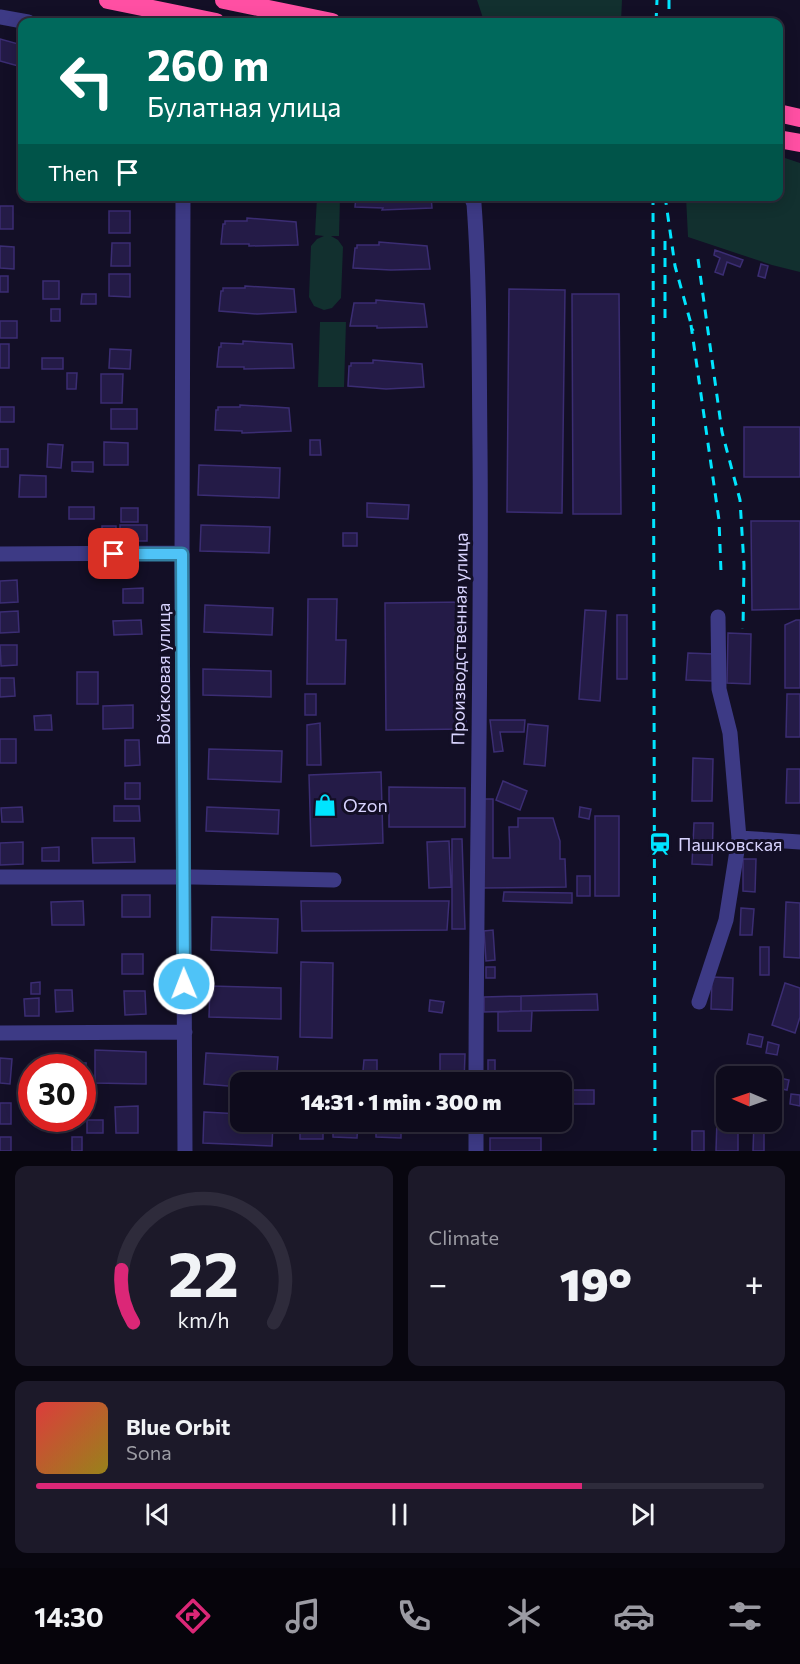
<!DOCTYPE html>
<meta charset="utf-8">
<style>
body{margin:0;font-family:Commissioner,sans-serif;background:#1c1929;color:#f1f3f6;height:100vh;display:flex;flex-direction:column;font-size:22px;white-space:nowrap}
*{box-sizing:border-box;margin:0}
p{font-size:20px;color:#9b9ba3}
.icon{flex:none;width:33px;height:33px;fill:none;stroke:currentColor;stroke-width:2;stroke-linecap:round;stroke-linejoin:round}
.map{position:relative;height:1151px;overflow:hidden}
.side{display:flex;flex-direction:column;gap:15px;padding:15px;background:#08060f;flex:1}
.side>*{flex:none}
.top-card{position:absolute;left:18px;top:18px;width:765px;height:183px;border-radius:12px;box-shadow:0 3px 15px #0003,0 0 0 2px #2e2b3b;background:#00695c;color:#fff;overflow:hidden}
.needle{width:39px;rotate:272deg}
.buttons{position:absolute;left:716px;top:1066px;display:grid;gap:12px}
.buttons a{display:grid;place-items:center;width:66px;height:66px;border-radius:12px;background:#0e0b1c;box-shadow:0 3px 15px #0003,0 0 0 2px #2e2b3b;font-size:30px}
.speed{position:absolute;left:18px;top:1054px;display:flex;gap:12px;font-size:30px;font-weight:700;text-align:center}
.speed>*{display:grid;place-content:center;width:78px;height:78px;border-radius:50%;background:#0e0b1c;box-shadow:0 3px 15px #0003,0 0 0 2px #2e2b3b;line-height:1}
.speed .limit{border:9px solid #d22;background:#fff;color:#111}
.pin{position:absolute;display:grid;place-items:center;width:51px;height:51px;color:#fff;margin:-26px;border-radius:12px;box-shadow:0 3px 9px #0006}
.me{position:absolute;width:66px;margin:-33px;rotate:359deg;stroke-linejoin:round;filter:drop-shadow(0 0 4px #0008)}
.turn{display:flex;align-items:center;gap:21px;height:126px;padding:0 30px;font-size:27px}
.turn .icon{width:78px;height:78px;stroke-width:2.5}
.turn b{display:block;font-size:42px;line-height:51px}
.then{display:flex;align-items:center;height:57px;padding:0 30px;background:#0003;gap:12px;font-size:22px}
.big{font-size:45px;font-weight:800;line-height:1.1}
.side .widget{flex:1;display:flex;flex-direction:column;justify-content:center;gap:9px;min-width:0;padding:0 21px;border-radius:12px;background:#1c1929}
.side .dial{align-items:center;gap:0}
.dial svg{height:156px;overflow:visible;fill:none;stroke:#2e2b3b;stroke-width:7;stroke-linecap:round;text-anchor:middle}
.dial text{fill:#f1f3f6;stroke:none}
.song{display:flex;align-items:center;gap:18px}
.cover{width:72px;height:72px;border-radius:9px;background:linear-gradient(135deg,hsl(0 70% 55%),hsl(50 70% 35%))}
.played{height:6px;border-radius:3px;background:linear-gradient(90deg,#db2777 75%,#2e2b3b 75%)}
.keys{display:flex;justify-content:space-around;direction:ltr}
.heat{display:flex;justify-content:space-between;align-items:center;font-size:33px;direction:ltr}
.side .tiles{flex:1;display:grid;gap:15px;grid-template-columns:1fr 1fr}
.widget:last-child{grid-column:span 2}
.trip{position:absolute;left:230px;top:1072px;width:342px;height:60px;border-radius:12px;background:#0e0b1c;box-shadow:0 3px 15px #0003,0 0 0 2px #2e2b3b;font-weight:800;line-height:60px;text-align:center}
.tabs{display:flex;height:96px;justify-content:space-around;align-items:center;background:#06040b;color:#9b9ba3}
.tabs .icon{width:42px;height:42px}
.tabs .current{color:#db2777}
.tabs b{font-size:27px;color:#f1f3f6}
.map>svg:first-child{display:block}
</style>
<div class="map">
<svg width="800" height="1151" viewBox="0 0 800 1151">
<rect width="100%" height="100%" fill="#130f26"/>
<path fill="#12302f" d="M477,0H622L621,22H497L483,18Z
M779,156L800,163V272L772,265L688,237L686,197L778,196Z
M317,197H340L339,236H331L338,240L343,247L341,298L332,308L324,310L314,306L309,297L311,246L317,239L324,236L315,235Z
M320,322H346L344,387H318Z"/>
<path fill="#241b47" stroke="#3b2d73" stroke-width="1.5" d="M0,39L22,45V67L0,61Z
M356,196H431L432,208L382,210L383,208L355,207Z
M0,206H13V229H0Z
M109,211H130V233H109Z
M247,218L296,222L298,245L249,246V244H221L223,224H225V221H247Z
M379,242L427,246L430,269L391,270L353,268L355,248H357V245H379Z
M112,243H130V266H111Z
M0,246L14,247V269L0,268Z
M715,250L743,260L740,267L727,262L723,275L715,272L720,258L714,255Z
M761,264L768,266L765,278L758,276Z
M109,274H130V297L109,296Z
M0,276H8V292H0Z
M43,281H59V299H43Z
M245,286L294,289L296,312L257,314L219,311L221,291H223V288H245Z
M509,289L565,290L562,513L507,512Z
M82,294H96V304H81Z
M572,294H619L621,514H573Z
M376,300L424,304L427,327L377,328V326H350L354,303H376Z
M51,309H60V321H51Z
M0,321H17V338H0Z
M243,341L292,344L294,368L244,369V367H217L219,347H221V343L243,344Z
M0,344H9V368H0Z
M110,349L131,350L130,369L109,368Z
M42,358H63V369H42Z
M373,360L422,364L424,387L386,389L348,386L349,366H351V363H373Z
M67,373H77L76,389H67Z
M101,374H123L122,403H101Z
M240,405L289,408L291,431L242,433V431L215,430L216,410H218V407H240Z
M0,407H14V422H0Z
M111,409H137V429H111Z
M744,427H800V477H744Z
M310,440H320L321,455H310Z
M104,442L128,443V465H104Z
M48,444L63,445L61,468L47,467Z
M0,449H8V467H0Z
M72,462H93V472L72,471Z
M199,465L280,468L279,498L198,495Z
M20,475L46,476V497H19Z
M367,503L409,505L408,519L367,517Z
M69,507H94V519H69Z
M121,508H138V522H121Z
M751,521H800V609L752,610Z
M120,525H147V541H120Z
M201,525L270,527L269,553L200,551Z
M102,526H116V538H102Z
M343,533H357V546H343Z
M17,580L18,602L0,603V581Z
M143,588V603H123V589Z
M308,599H337L336,640H346L345,684H307Z
M465,602L466,729L386,730L385,603Z
M205,605L273,608L272,635L204,632Z
M585,610L606,611L600,701L579,699Z
M18,611L19,632L0,633V612Z
M617,615H627V679H617Z
M141,620L142,634L114,635L113,621Z
M796,620H800V688H785V625Z
M728,633L751,634L750,684L727,683Z
M0,645H17V665L1,666Z
M688,653L714,654L713,681L686,680Z
M203,669L271,671V697L203,695Z
M77,672H98V704H77Z
M0,678H14L15,696L0,697Z
M305,694H316V715H305Z
M787,694H800V737H786Z
M133,705V728L103,729V706Z
M51,715L52,730H35L34,716Z
M490,720H525L524,732H500L503,751L494,752Z
M320,723L321,765H307V725Z
M528,724L548,726L545,766L524,764Z
M0,739H16V763H0Z
M125,740H139L140,765L125,766Z
M209,749L282,751L281,782L208,779Z
M693,758L713,759L712,801H692Z
M787,769H800V803H786Z
M381,772L383,843L311,846L309,775Z
M503,781L527,791L520,810L496,800Z
M125,783H140V799H125Z
M389,787L465,788V827H389Z
M481,799H493V858H510L509,827H518V818H553L560,841V859H565L566,887L482,888Z
M114,806H139L140,821H114Z
M22,807L23,822H2L1,808Z
M207,807L279,810L278,834L206,831Z
M580,807L591,809L589,819L579,817Z
M595,816H619V896H595Z
M694,823H713L712,865L692,864Z
M92,838H134L135,862L93,863Z
M452,839H462L465,929H452Z
M449,841L451,887L429,888L427,842Z
M23,842V864L0,865V843Z
M59,847V861H42V848Z
M743,859H756L755,892L743,891Z
M577,876H590V896H577Z
M504,892L572,893V903L503,901Z
M122,895H150V917H122Z
M83,901L84,925H52L51,902Z
M301,901H449L447,930L302,931Z
M786,902L800,903V958L784,957Z
M741,908L754,909L752,935H740Z
M212,917L278,919L277,953L211,950Z
M493,930L495,960L486,961L484,931Z
M760,947H769V975H760Z
M122,954H143V974H122Z
M301,962L333,963L332,1038L300,1037Z
M486,967H495V978H486Z
M712,977L733,978L732,1010L711,1009Z
M40,982V994H31V983Z
M785,983L800,988V1017L795,1033L772,1025Z
M210,986L281,988V1019L209,1017Z
M55,990H72L73,1011L56,1012Z
M124,991H145L146,1014L125,1015Z
M597,994L598,1010L521,1011V996Z
M521,996V1011L484,1012V997Z
M39,998V1016H25L24,999Z
M430,1000L444,1002L442,1013L429,1011Z
M521,1011H532L531,1031H498V1012Z
M749,1034L763,1037L761,1047L747,1044Z
M768,1042L779,1045L777,1055L766,1053Z
M95,1050L146,1052V1084L95,1083Z
M206,1053L278,1057L276,1083H240V1087L204,1084Z
M440,1054H465L464,1083H440Z
M0,1058L12,1059L10,1084L0,1083Z
M364,1060H377V1071H363Z
M488,1060H495V1072H488Z
M63,1063H86V1080L82,1081V1068H63Z
M775,1077L789,1080L787,1090L772,1087Z
M23,1082H31V1098H23Z
M561,1090H594V1104H561Z
M791,1094L800,1095V1106L790,1104Z
M0,1103H11V1124H0Z
M138,1106V1133H116L115,1107Z
M204,1112L240,1114V1122H273L272,1146L203,1143Z
M717,1119H726V1122H738V1151H716Z
M87,1120H103V1133H87Z
M333,1122H358L357,1138L333,1137Z
M376,1122H401V1138L376,1137Z
M754,1122H764V1151H753Z
M300,1126H323V1139H300Z
M692,1131H704V1151H692Z
M0,1137H11V1151H0Z
M72,1137H82V1151H72Z
M490,1138H541V1151H490Z"/>
<g fill="none" stroke-linecap="round" stroke-linejoin="round">
<path stroke="#3d3a85" stroke-width="15" d="M0,17L28,22
M183,196L182,565L185,1151
M471,196L474,204C480,285 479,367 480,449C482,660 476,872 476,1083
M0,554L182,553
M718,617L719,689L730,733L739,838L800,842
M0,877H193L334,880
M699,1002L726,920L739,838
M0,1033L185,1032
M476,1122V1151"/>
<path stroke="#ff4fa3" stroke-width="18" d="M108,0L216,22
M224,0L332,22
M778,113L800,118
M778,139L800,143"/>
<path stroke="#00e5ff" stroke-width="3" stroke-dasharray="9 8" stroke-linecap="butt" d="M669,0V22
M656,22L657,0
M653,196L655,1151
M665,196L675,266L693,331
M665,241V321
M698,259L722,432L740,500L744,565L743,629
M691,325L719,520L721,572"/>
</g>
<g fill="none" stroke-linecap="round" stroke-linejoin="round">
<g stroke="#337fa1" stroke-width="15">
<path id="route" d="M114,554H182L184,984"/>
</g>
<use href="#route" stroke="#4fc3f7" stroke-width="10"/>
</g>
<defs>
<g id="shop-bare" transform="scale(1.8)"><path d="M-5-2.5h2.3a2.7 3.5 0 0 1 5.4 0H5L5.5 6h-11ZM-1.5-2.5h3a1.5 2.3 0 0 0-3 0Z" fill="#00e5ff" stroke="#130f26" stroke-width="2.5" paint-order="stroke"/></g>
<g id="station-bare" transform="scale(1.8)"><path d="M-3-6H3Q5-6 5-4V2Q5 4 3 4L4.5 6H3L1.5 4h-3L-3 6H-4.5L-3 4Q-5 4-5 2V-4Q-5-6-3-6ZM-3.5-4v3h7v-3ZM-3.5 1v1.5H-2V1ZM2 1v1.5H3.5V1Z" fill="#00e5ff" stroke="#130f26" stroke-width="2.5" paint-order="stroke"/></g>
</defs>
<g fill-rule="evenodd">
<use href="#shop-bare" x="325" y="805"/>
<use href="#station-bare" x="660" y="844"/>
</g>
<g text-anchor="middle" dominant-baseline="central" stroke-width="6" stroke-linejoin="round" paint-order="stroke">
<g font-size="18" fill="#d9d4ff" stroke="#130f26">
<text transform="translate(459 639) rotate(-89)">Производственная улица</text>
<text transform="translate(163 674) rotate(-90)">Войсковая улица</text>
</g>
<g font-size="18" fill="#d9d4ff" stroke="#130f26" text-anchor="start">
<text x="343" y="805">Ozon</text>
<text x="678" y="844">Пашковская</text>
</g>
</g>
</svg>
<div class="buttons">
<a><svg class="needle" viewBox="-14 -14 28 28"><path d="M0-13l5 13h-10z" fill="#e53935"/><path d="M0 13l5-13h-10z" fill="#9b9ba3"/></svg></a>
</div>
<div class="speed"><div class="limit">30</div></div>
<div class="pin" style="left:114px;top:554px;background:#d93025"><svg class="icon" aria-label="arrive" viewBox="0 0 24 24"><path d="M6 21V4h12l-3 4 3 4H6"/></svg></div>
<svg class="me" style="left:184px;top:984px" viewBox="-20 -20 40 40"><circle r="17" fill="#4fc3f7" stroke="#fff" stroke-width="3"/><path d="M0-11L8 9 0 5-8 9z" fill="#fff"/></svg>
<div class="trip">14:31 · 1 min · 300 m</div>
<div class="top-card">
<div class="turn"><svg class="icon" aria-label="left" viewBox="0 0 24 24"><path d="M17 20v-9H6M10 6l-5 5 5 5"/></svg><div><b>260 m</b>Булатная улица</div></div>
<div class="then">Then<svg class="icon" aria-label="arrive" viewBox="0 0 24 24"><path d="M6 21V4h12l-3 4 3 4H6"/></svg></div>
</div>
</div>
<section class="side">
<div class="tiles">
<div class="widget dial"><svg viewBox="0 0 100 80">
<path d="M14 69A42 42 0 1 1 86 69"/>
<path d="M14 69A42 42 0 0 1 8 42" stroke="#db2777"/>
<text x="50" y="56" font-size="32" font-weight="700">22</text>
<text x="50" y="72" font-size="11">km/h</text>
</svg></div>
<div class="widget"><p>Climate</p>
<div class="heat"><a>−</a><b class="big">19°</b><a>+</a></div>
</div>
<div class="widget">
<div class="song"><i class="cover"></i><div><b>Blue Orbit</b><p>Sona</p></div></div>
<div class="played"></div>
<div class="keys"><svg class="icon" aria-label="previous" viewBox="0 0 24 24"><path d="M18 5L8 12l10 7zM5 5v14"/></svg><svg class="icon" aria-label="pause" viewBox="0 0 24 24"><path d="M8 5v14M16 5v14"/></svg><svg class="icon" aria-label="next" viewBox="0 0 24 24"><path d="M6 5l10 7-10 7zM19 5v14"/></svg></div>
</div>
</div>
</section>
<nav class="tabs">
<b>14:30</b>
<svg class="icon current" aria-label="directions" viewBox="0 0 24 24"><path d="M12 3l9 9-9 9-9-9zM9 14v-3h6M13 9l2 2-2 2"/></svg>
<svg class="icon" aria-label="music" viewBox="0 0 24 24"><path d="M9 18V5l10-2v13"/><circle cx="6" cy="18" r="3"/><circle cx="16" cy="16" r="3"/></svg>
<svg class="icon" aria-label="phone" viewBox="0 0 24 24"><path d="M5 4h4l2 5-3 2q2 4 5 5l2-3 5 2v4C11 20 4 13 5 4z"/></svg>
<svg class="icon" aria-label="climate" viewBox="0 0 24 24"><path d="M12 3v18M4 7l16 10M4 17L20 7"/></svg>
<svg class="icon" aria-label="car" viewBox="0 0 24 24"><path d="M5 17H2v-5l4-1 3-4h7l3 4 3 1v5h-3M9 17h6M6 11h13"/><circle cx="7" cy="17" r="2"/><circle cx="17" cy="17" r="2"/></svg>
<svg class="icon" aria-label="filters" viewBox="0 0 24 24"><path d="M4 7h16M4 17h16"/><circle cx="9" cy="7" r="2"/><circle cx="15" cy="17" r="2"/></svg>
</nav>
